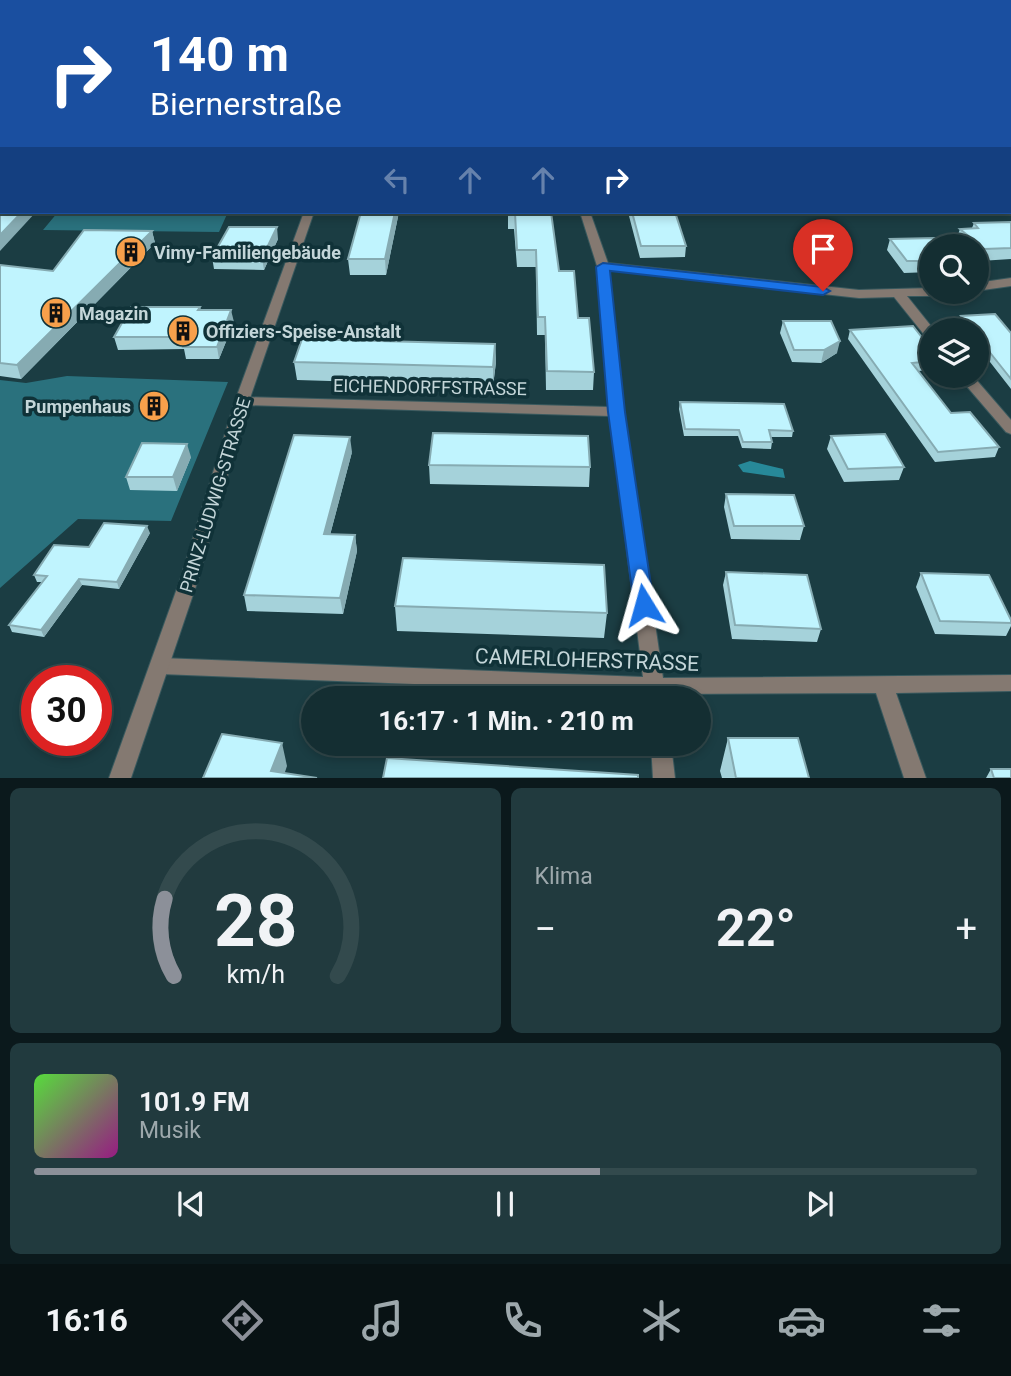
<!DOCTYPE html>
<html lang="de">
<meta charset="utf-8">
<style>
body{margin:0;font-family:Roboto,sans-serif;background:#213a3e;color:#f1f3f6;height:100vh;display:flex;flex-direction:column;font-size:26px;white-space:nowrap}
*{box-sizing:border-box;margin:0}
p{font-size:23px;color:#9da8ac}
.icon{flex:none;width:38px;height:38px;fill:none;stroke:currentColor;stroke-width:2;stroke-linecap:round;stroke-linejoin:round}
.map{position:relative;height:778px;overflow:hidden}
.details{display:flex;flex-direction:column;gap:10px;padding:10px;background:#0b191c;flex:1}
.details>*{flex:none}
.guide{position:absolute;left:0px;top:0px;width:1012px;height:214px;box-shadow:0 4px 10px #0003,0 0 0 2px #334a4d;background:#1a4fa0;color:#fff;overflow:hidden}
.controls{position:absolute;left:919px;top:234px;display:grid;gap:14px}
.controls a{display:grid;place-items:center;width:70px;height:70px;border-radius:50%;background:#142e32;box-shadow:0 4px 10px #0003,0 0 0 2px #334a4d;font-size:35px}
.speed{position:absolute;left:21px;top:665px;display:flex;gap:14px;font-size:35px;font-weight:700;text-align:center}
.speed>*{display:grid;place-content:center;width:91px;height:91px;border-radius:50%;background:#142e32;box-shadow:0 4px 10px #0003,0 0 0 2px #334a4d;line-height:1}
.speed .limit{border:10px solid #d22;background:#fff;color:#111}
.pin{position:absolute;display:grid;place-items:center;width:60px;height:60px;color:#fff;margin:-72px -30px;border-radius:50% 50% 50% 0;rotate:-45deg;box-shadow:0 0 7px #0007}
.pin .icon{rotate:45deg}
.me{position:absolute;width:77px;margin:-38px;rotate:352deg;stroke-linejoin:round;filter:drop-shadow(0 0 5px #0008)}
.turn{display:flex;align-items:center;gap:24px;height:147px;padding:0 35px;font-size:32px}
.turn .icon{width:91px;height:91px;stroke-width:2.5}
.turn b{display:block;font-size:49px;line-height:60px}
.lanes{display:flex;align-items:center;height:66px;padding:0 35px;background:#0003;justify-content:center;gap:35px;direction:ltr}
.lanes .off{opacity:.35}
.big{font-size:52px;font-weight:700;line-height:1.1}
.details .card{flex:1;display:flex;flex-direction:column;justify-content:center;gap:10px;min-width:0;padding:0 24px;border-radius:10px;background:#213a3e}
.details .dial{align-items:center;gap:0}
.dial svg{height:182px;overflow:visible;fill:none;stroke:#334a4d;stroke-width:7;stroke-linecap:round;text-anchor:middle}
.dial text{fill:#f1f3f6;stroke:none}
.song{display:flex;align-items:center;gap:21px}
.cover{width:84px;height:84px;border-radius:10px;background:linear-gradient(135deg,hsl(110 70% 55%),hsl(310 70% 35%))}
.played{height:7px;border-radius:4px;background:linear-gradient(90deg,#8c9099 60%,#334a4d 60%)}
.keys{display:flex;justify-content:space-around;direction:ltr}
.heat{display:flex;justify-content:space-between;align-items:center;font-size:38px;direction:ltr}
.details .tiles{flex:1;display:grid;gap:10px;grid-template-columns:1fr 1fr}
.card:last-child{grid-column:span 2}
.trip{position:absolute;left:301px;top:686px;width:410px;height:70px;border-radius:35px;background:#142e32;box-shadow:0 4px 10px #0003,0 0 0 2px #334a4d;font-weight:700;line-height:70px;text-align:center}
.tabs{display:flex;height:112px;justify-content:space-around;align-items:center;background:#081214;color:#9da8ac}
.tabs .icon{width:49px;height:49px}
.tabs .current{color:#8c9099}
.tabs b{font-size:32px;color:#f1f3f6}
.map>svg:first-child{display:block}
</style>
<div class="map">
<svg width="1011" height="778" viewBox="0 0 1011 778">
<rect width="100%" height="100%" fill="#1b3d43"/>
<path fill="#2a717d" d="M58,212H228L219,232L43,230Z
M67,376L228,382L171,521L78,519L0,588V380L26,383Z"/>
<path fill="#278999" d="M750,461L783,469L785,478L743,472L738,465Z"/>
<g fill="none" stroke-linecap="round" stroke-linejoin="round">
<g stroke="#39595e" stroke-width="2">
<path id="service" d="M0,1L4,2L0,5Z"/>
</g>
<g stroke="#39595e" stroke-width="2">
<path id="minor" d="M1010,3H1011V7H1010Z
M1010,139H1011V145H1010Z
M1010,156H1011V163H1010Z
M580,212H590L608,263L859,290L931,288V292H937L931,296H907L935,331H931V338L926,337L894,297L859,298L609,270L624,412L663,678L1011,675V691L896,693L926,778H904L876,693L665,694L666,698H646L645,693L161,674L154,672L151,666L154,660L161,658L643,677L610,416L242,405L235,401L242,397L609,407L597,266Z
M1011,278V286L976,291V283Z
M958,376H973L1011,420V434L1006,432Z
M651,744H671L675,778H653Z"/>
</g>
<g stroke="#39595e" stroke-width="2">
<path id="tertiary" d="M304,212H314L249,401L198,580L131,778H109L180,580L235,401Z"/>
</g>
<use href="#service" fill="#847971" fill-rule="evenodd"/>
<use href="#minor" fill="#847971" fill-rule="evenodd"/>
<use href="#tertiary" fill="#847971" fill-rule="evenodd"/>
</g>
<path fill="#a5d2da" d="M2,21V187H0V22Z
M399,212L386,275H350L348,259Z
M508,212H551L559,271L578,318L594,372L593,390H546L545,335H537L536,267H517L514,229H508Z
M630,212H675L686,246L685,257L640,258L629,216Z
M1011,222V259L980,261L976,258V247H964L956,240L960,229L972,228L974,223Z
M152,231L155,243L21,379L0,376V265L53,271Z
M278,239L264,270L214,269L212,257Z
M890,239L931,247V272L904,273L887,250Z
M200,307L201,310L234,322L219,359H186L184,349L118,350L114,337Z
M961,316L1011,333V389L976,344V331H966L959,322Z
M783,321L837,353L821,363L792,362L780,333Z
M850,330L931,349V370L918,371L951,413L999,447L995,457L935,462L848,339Z
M495,344L496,362L493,386L297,380L294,362Z
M680,402L793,431L792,437H771L772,442L771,449L742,448L738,436H684L679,409Z
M831,436L904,467L899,480L844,482L827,449Z
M352,452L330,535H355L357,551L343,614L247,611L244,595Z
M191,457L177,491L130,490L126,477Z
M429,465L590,467L589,487L430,484Z
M726,494L804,526L800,540L731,539L724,507Z
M150,533L119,589L82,585L44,637L12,632L9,625L42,582H37L34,575L89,547Z
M726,572L821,629L817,642L732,639L723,585Z
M921,573L1011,620V626L1006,636L935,634L916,587Z
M395,606L607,613L604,638L397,631Z
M728,738L809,778H722L720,771Z
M991,769L1011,778H986Z"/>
<path fill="#86abb2" d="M976,0H1010L1009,2H962Z
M22,212H36L0,251V235Z
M395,212H399L386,275L385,259Z
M277,227L278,239L264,270L262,258Z
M152,231L155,243L21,379L17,365Z
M231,310L234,322L219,359L217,347Z
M840,341L837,353L821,363L824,350Z
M495,344L496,362L493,386V367Z
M350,437L352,452L326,550L324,534Z
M187,444L191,457L177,491L173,477Z
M147,526L150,533L119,589L117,582Z
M355,535L357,551L343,614L340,598Z
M79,579L82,585L44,637L41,630Z
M282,743L287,766L283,778L271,771Z"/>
<path fill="#c0f4fe" stroke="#86abb2" stroke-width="2" d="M61,0H379L377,2H57Z
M383,0H450V2H383Z
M490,0H534L533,1L542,2H490Z
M577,0H976L962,2H577Z
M1,21H2V173H0V22Z
M1010,29H1011V59H1010L1011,63V121H1010Z
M0,199H2V212H22L0,235Z
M361,212H395L385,259H348Z
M508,212H551L559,271H574L578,318H589L594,372L547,371L545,317H538L536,250H517L515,213H508Z
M632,212H675L686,246H641Z
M1011,222V248L984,249L960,229L978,228L974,223Z
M229,227H277L262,258L212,257Z
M84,230L152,231L17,365L0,363V265L53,271Z
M936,238L943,247H931V261H907L890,239Z
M131,307H200L198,310H231L217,347H183L188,337H114Z
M995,314L1011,333V379L976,335V331H973L961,316Z
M783,321H831L840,341L824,350H794Z
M913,326L931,349V361L912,363L951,413L970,412L999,447L938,452L850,330Z
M302,339L495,344L493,367L294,362Z
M680,402L784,404L793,431L769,430L772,442H743L739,430L685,429Z
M433,433L588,436L590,467L429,465Z
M885,434L904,467L848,469L831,436Z
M294,435L350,437L324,534L355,535L340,598L244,595Z
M142,443L187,444L173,477H126Z
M726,494L794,495L804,526H734Z
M104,523L147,526L117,582L79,579L41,630L9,625L47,576L34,575L54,545L89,547Z
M403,558L604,565L607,613L395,606Z
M726,572L807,575L821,629L735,625Z
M921,573L989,575L1011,620V623L940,621Z
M222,734L282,743L271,771L317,778H203Z
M728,738H798L809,778H736Z
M387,758L638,775V778H383Z
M991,769H1011V778H994Z"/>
<path fill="#1a73e8" stroke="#114b97" stroke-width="2" d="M603,263L823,287L830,291L823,295L610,271L625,412L654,605L651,611H637L634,605L608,412L596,267Z"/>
<defs>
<g id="building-disc" transform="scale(1.575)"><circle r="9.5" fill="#f8a04b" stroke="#103238"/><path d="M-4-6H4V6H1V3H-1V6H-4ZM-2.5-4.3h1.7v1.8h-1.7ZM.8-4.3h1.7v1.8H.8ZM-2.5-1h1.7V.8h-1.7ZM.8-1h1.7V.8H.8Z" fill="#111"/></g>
</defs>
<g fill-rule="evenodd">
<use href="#building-disc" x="131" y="252"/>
<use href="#building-disc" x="56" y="313"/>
<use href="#building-disc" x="183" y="331"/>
<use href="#building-disc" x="154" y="406"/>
</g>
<g text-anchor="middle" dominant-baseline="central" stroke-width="7" stroke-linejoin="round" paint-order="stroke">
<g font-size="18" font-weight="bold" fill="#c4d6d9" stroke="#103238" text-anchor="start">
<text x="154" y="252">Vimy-Familiengebäude</text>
<text x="79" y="313">Magazin</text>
<text x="206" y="331">Offiziers-Speise-Anstalt</text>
<text x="131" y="406" text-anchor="end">Pumpenhaus</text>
</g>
<g font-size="18" fill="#c4d6d9" stroke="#103238">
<text transform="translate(430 387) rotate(1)">EICHENDORFFSTRASSE</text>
<text transform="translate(215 495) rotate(-73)">PRINZ-LUDWIG-STRASSE</text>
</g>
<g font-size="21" fill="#c4d6d9" stroke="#103238">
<text transform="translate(587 660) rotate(2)">CAMERLOHERSTRASSE</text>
</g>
</g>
</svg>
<div class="controls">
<a><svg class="icon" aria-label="search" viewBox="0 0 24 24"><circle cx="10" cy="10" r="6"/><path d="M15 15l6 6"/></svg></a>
<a><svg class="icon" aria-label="layers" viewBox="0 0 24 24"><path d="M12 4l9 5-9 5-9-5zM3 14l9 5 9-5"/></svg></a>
</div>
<div class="speed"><div class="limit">30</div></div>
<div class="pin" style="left:823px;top:291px;background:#d93025"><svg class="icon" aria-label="arrive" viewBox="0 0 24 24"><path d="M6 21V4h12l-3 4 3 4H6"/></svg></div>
<svg class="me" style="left:644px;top:605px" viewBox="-20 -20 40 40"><path d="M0-17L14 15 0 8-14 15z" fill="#1a73e8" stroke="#fff" stroke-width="4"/></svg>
<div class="trip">16:17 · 1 Min. · 210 m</div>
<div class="guide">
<div class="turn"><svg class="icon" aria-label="right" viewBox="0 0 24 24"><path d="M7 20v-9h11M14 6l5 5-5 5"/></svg><div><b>140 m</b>Biernerstraße</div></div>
<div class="lanes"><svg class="icon off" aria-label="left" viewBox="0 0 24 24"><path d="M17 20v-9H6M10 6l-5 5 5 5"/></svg><svg class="icon off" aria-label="ahead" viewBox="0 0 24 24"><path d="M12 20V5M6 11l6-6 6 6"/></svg><svg class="icon off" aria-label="ahead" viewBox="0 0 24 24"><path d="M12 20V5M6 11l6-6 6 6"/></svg><svg class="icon" aria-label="right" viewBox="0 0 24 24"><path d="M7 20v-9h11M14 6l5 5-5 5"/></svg></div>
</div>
</div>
<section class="details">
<div class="tiles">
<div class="card dial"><svg viewBox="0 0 100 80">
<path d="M14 69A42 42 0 1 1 86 69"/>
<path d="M14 69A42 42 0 0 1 10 35" stroke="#8c9099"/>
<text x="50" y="56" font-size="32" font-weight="700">28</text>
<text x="50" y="72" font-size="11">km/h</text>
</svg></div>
<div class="card"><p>Klima</p>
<div class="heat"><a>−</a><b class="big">22°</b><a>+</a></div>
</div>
<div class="card">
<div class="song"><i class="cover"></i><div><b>101.9 FM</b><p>Musik</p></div></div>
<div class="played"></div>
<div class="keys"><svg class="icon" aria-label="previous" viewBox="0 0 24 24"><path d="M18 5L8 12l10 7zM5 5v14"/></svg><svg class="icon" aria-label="pause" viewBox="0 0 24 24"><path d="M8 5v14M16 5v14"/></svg><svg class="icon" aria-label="next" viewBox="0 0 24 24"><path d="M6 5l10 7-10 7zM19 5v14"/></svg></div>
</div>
</div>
</section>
<nav class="tabs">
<b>16:16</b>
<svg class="icon current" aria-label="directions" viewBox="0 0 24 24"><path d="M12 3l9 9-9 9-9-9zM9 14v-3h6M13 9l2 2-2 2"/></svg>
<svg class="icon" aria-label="music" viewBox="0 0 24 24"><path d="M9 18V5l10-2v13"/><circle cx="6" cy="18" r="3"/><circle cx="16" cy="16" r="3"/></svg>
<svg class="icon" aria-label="phone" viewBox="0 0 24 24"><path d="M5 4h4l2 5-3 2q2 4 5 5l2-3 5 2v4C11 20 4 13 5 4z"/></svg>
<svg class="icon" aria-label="climate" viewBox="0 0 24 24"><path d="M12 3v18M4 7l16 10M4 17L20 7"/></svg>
<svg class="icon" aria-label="car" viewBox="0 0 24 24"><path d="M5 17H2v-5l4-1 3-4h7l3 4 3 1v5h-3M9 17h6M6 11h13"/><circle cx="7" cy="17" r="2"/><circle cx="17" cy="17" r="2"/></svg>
<svg class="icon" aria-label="filters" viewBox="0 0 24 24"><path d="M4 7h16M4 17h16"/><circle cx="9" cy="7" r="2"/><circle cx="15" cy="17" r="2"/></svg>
</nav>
